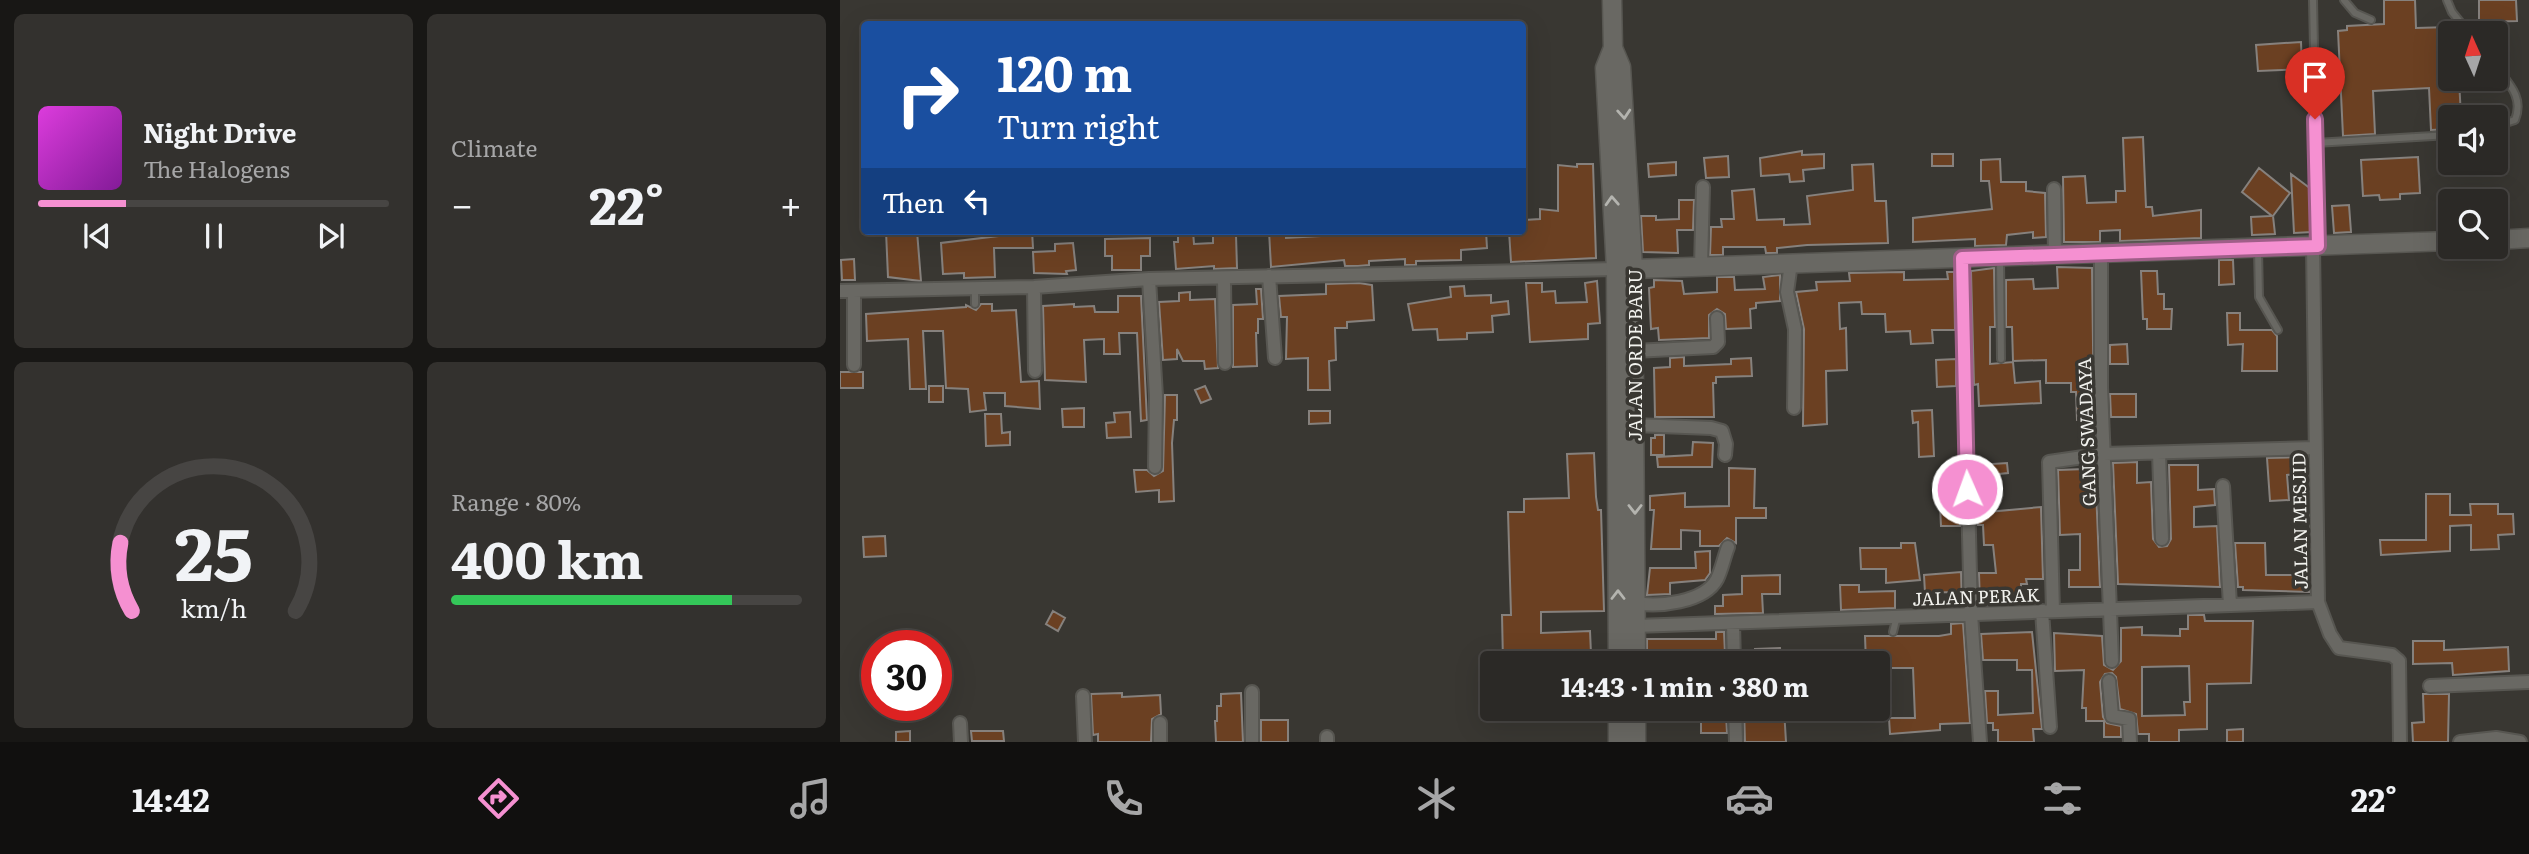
<!DOCTYPE html>
<meta charset="utf-8">
<style>
body{margin:0;font-family:Literata,serif;background:#33312e;color:#f1f3f6;height:100vh;display:flex;flex-direction:column;font-size:26px;white-space:nowrap}
*{box-sizing:border-box;margin:0}
p{font-size:23px;color:#a6a6a7}
.icon{flex:none;width:38px;height:38px;fill:none;stroke:currentColor;stroke-width:2;stroke-linecap:round;stroke-linejoin:round}
.map{position:relative;flex:1;overflow:hidden}
.side{display:flex;flex-direction:column;gap:14px;padding:14px;background:#181715;width:840px}
.side>*{flex:none}
.hud{position:absolute;left:21px;top:21px;width:665px;height:214px;border-radius:7px;box-shadow:0 7px 28px #0002,0 0 0 2px #474543;background:#1a4fa0;color:#fff;overflow:hidden}
.needle{width:46px;rotate:357deg}
.fabs{position:absolute;left:1598px;top:21px;display:grid;gap:14px}
.fabs a{display:grid;place-items:center;width:70px;height:70px;border-radius:7px;background:#2b2926;box-shadow:0 7px 28px #0002,0 0 0 2px #474543;font-size:35px}
.speed{position:absolute;left:21px;top:630px;display:flex;gap:14px;font-size:35px;font-weight:700;text-align:center}
.speed>*{display:grid;place-content:center;width:91px;height:91px;border-radius:50%;background:#2b2926;box-shadow:0 7px 28px #0002,0 0 0 2px #474543;line-height:1}
.speed .limit{border:10px solid #d22;background:#fff;color:#111}
.pin{position:absolute;display:grid;place-items:center;width:60px;height:60px;color:#fff;margin:-72px -30px;border-radius:50% 50% 50% 0;rotate:-45deg;box-shadow:0 0 7px #0007}
.pin .icon{rotate:45deg}
.me{position:absolute;width:77px;margin:-38px;rotate:358deg;stroke-linejoin:round;filter:drop-shadow(0 0 5px #0008)}
.turn{display:flex;align-items:center;gap:24px;height:147px;padding:0 21px;font-size:32px}
.turn .icon{width:91px;height:91px;stroke-width:2.5}
.turn b{display:block;font-size:49px;line-height:60px}
.then{display:flex;align-items:center;height:66px;padding:0 21px;background:#0003;gap:14px;font-size:26px}
.big{font-size:52px;font-weight:700;line-height:1.1}
.side .widget{flex:1;display:flex;flex-direction:column;justify-content:center;gap:10px;min-width:0;padding:0 24px;border-radius:10px;background:#33312e}
.side .dial{align-items:center;gap:0}
.dial svg{height:182px;overflow:visible;fill:none;stroke:#474543;stroke-width:7;stroke-linecap:round;text-anchor:middle}
.dial text{fill:#f1f3f6;stroke:none}
.song{display:flex;align-items:center;gap:21px}
.cover{width:84px;height:84px;border-radius:10px;background:linear-gradient(135deg,hsl(300 70% 55%),hsl(290 70% 35%))}
.played{height:7px;border-radius:4px;background:linear-gradient(90deg,#f590d1 25%,#474543 25%)}
.keys{display:flex;justify-content:space-around;direction:ltr}
.heat{display:flex;justify-content:space-between;align-items:center;font-size:38px;direction:ltr}
.charge{height:10px;border-radius:5px;background:linear-gradient(90deg,#34c759 80%,#474543 0)}
.side .tiles{flex:1;display:grid;gap:14px;grid-template-columns:repeat(2,1fr)}
.trip{position:absolute;left:640px;top:651px;width:410px;height:70px;border-radius:7px;background:#2b2926;box-shadow:0 7px 28px #0002,0 0 0 2px #474543;font-weight:700;line-height:70px;text-align:center}
.dock{display:flex;height:112px;justify-content:space-around;align-items:center;background:#11100f;color:#a6a6a7}
.dock .icon{width:49px;height:49px}
.dock .selected{color:#f590d1}
.dock b{font-size:32px;color:#f1f3f6}
main{display:flex;flex:1;min-height:0}
.map>svg:first-child{display:block}
</style>
<main>
<section class="side">
<div class="tiles">
<div class="widget">
<div class="song"><i class="cover"></i><div><b>Night Drive</b><p>The Halogens</p></div></div>
<div class="played"></div>
<div class="keys"><svg class="icon" aria-label="previous" viewBox="0 0 24 24"><path d="M18 5L8 12l10 7zM5 5v14"/></svg><svg class="icon" aria-label="pause" viewBox="0 0 24 24"><path d="M8 5v14M16 5v14"/></svg><svg class="icon" aria-label="next" viewBox="0 0 24 24"><path d="M6 5l10 7-10 7zM19 5v14"/></svg></div>
</div>
<div class="widget"><p>Climate</p>
<div class="heat"><a>−</a><b class="big">22°</b><a>+</a></div>
</div>
<div class="widget dial"><svg viewBox="0 0 100 80">
<path d="M14 69A42 42 0 1 1 86 69"/>
<path d="M14 69A42 42 0 0 1 9 39" stroke="#f590d1"/>
<text x="50" y="56" font-size="32" font-weight="700">25</text>
<text x="50" y="72" font-size="11">km/h</text>
</svg></div>
<div class="widget"><p>Range · 80%</p><b class="big">400 km</b><div class="charge"></div></div>
</div>
</section>
<div class="map">
<svg width="1689" height="742" viewBox="0 0 1689 742">
<rect width="100%" height="100%" fill="#393732"/>
<path fill="#6b4022" stroke="#86817d" stroke-width="2" fill-rule="evenodd" d="M1544,0H1575L1576,28L1610,27V79H1619L1621,117H1610V129L1591,130L1589,88L1533,91L1535,134L1503,136L1498,31L1507,30V26L1544,24Z
M1639,0H1676L1677,21L1639,22Z
M1461,42L1462,69L1418,71L1416,45Z
M1303,137L1306,207H1312L1313,216L1361,210V238L1280,241V230L1260,231V242H1224L1223,177L1245,176L1247,203L1276,202V191H1285L1283,138Z
M962,151V155L984,154V168L963,170L964,181L950,182L949,174L921,176L920,158Z
M1092,154H1113V166H1092Z
M888,156L889,177L866,178L864,158Z
M1578,157L1580,193L1560,194V199L1540,200L1539,195L1523,196L1521,160Z
M1160,159L1161,182H1186V191L1205,193L1206,237L1193,238V232L1167,235L1166,245L1135,246V239L1073,242V218L1152,209L1149,181H1141V160Z
M836,162V175L809,177L808,164Z
M737,164H753L756,258L671,262L669,231H682V220L700,219V209L718,211V165L737,167Z
M1033,164L1035,201H1046L1048,243L967,245L937,248V253H926L925,247H883V255H870L871,227H882L881,219H894L892,191L914,189L917,220L944,219V225L970,224L967,196L1013,190L1012,165Z
M1419,168L1450,193L1433,216L1435,234L1412,235L1411,217L1432,216L1402,192Z
M1451,174L1471,189L1472,232L1454,233Z
M839,200H854L853,230H837L838,253L803,252L801,216H816V220L839,219Z
M1509,205L1511,232L1494,233L1492,206Z
M46,231H77L81,281L48,277Z
M158,231H192L193,248H154L155,277L124,278V273L103,274L101,243L158,236Z
M338,231H353L354,244L373,243V235H396L397,268L374,269V266L336,269L334,242H338Z
M429,231H446V238L480,236L479,231H646L647,248L621,250V260L576,261V265H565V259L529,261V265L518,266H505L504,260L431,267Z
M310,238V256H301V270H272V256H265V239Z
M233,243L236,270L226,271L227,274L194,273L193,252L215,251V244Z
M14,259L15,280H2L1,260Z
M1379,260H1393L1394,284L1379,285Z
M1217,267L1252,268L1254,419L1237,420L1236,392H1231V383H1206V360L1173,361L1172,327H1166V280L1193,279L1194,289L1218,288Z
M1154,268L1155,327H1150V364L1173,362L1175,383L1200,381L1201,403L1139,406L1138,384L1134,385L1131,271Z
M1301,271H1317L1318,294H1324V309H1332L1331,329H1307V319H1303Z
M1064,272V280L1108,279L1107,272H1114L1115,330H1092L1093,343L1071,344L1070,331L1046,332L1045,314H1022L1021,302L999,303L1000,329L1006,328L1007,370L986,371L987,424L963,426L964,329L956,292L977,290L976,282L1010,281L1009,273Z
M940,275V301L916,303V308L910,309L911,328L886,329L885,314L877,309L869,315V338L819,340L818,328L811,329L809,288L814,287V280L842,281L844,294L877,292V277H894L895,290L925,289L923,277Z
M757,281L760,323L748,324V339L690,342L686,283H702V292L715,291L716,303L747,302L745,283Z
M519,283L532,285L534,320L507,322V328H495L496,360L489,361L490,390H468V358L446,359L447,317H441L439,296L486,294V284Z
M624,286L625,296L651,295V303L668,301L669,314L652,316L653,332L627,333V339L598,340L597,329L573,330L568,304L611,297L610,287Z
M416,289H421L423,319H418V333H416L417,366L393,367V305L417,304Z
M350,292V300L375,299L378,368L365,369L364,361H343L337,349V359L323,360L319,302L339,301V293Z
M278,296H301L307,420L301,421L297,333H279L280,354H264V339L244,340L246,382L205,380L203,306L234,304V307L254,306L255,312H278Z
M141,304H152V311L176,310L181,382L199,381L200,409L165,406V393H144L146,410L130,412L128,389L106,388L103,331H83L86,389H70L68,339L27,341L26,314L126,307V305L136,310Z
M1387,313H1400V330H1432L1437,336V371H1402L1403,344L1388,345Z
M1287,344L1288,364H1270V345Z
M844,357V366L891,364V359L911,358L912,376L876,377V383H873L874,417H815L814,368L830,367V358Z
M1116,359V386L1097,387L1096,360Z
M0,372H23V388H0Z
M89,386H103V402H89Z
M365,386L371,399L361,403L355,390Z
M1270,394H1296V417H1271Z
M325,395H337V420H334L332,443L334,501L319,502V490L296,492L294,470H307L314,476L323,471Z
M244,408V427H223L222,409Z
M1092,410L1094,456L1079,457L1078,422L1073,423L1072,411Z
M469,411H490V423L469,424Z
M290,412L291,437L267,438L266,423L275,422L274,413Z
M145,414H161L162,433L170,432V445L146,446Z
M815,435H824V455H811V438H815Z
M853,442L873,443L872,467H818L817,457L852,455Z
M754,453L756,497L758,510H761L764,611L701,612V633L750,631L751,654L702,656V661L663,662L662,615H671L668,512H684V499L729,498L727,454Z
M1467,457V473L1447,475L1449,500L1430,501L1427,458Z
M1297,462V483L1311,482L1313,539L1319,547L1327,546L1331,539L1329,465H1358V490L1374,489L1375,505L1354,507V527L1377,526L1380,587L1278,584L1273,463Z
M1167,463L1168,473L1139,476L1138,465Z
M1255,464L1260,587H1229V570H1240V534L1220,535L1218,470L1245,469L1244,466Z
M889,468L915,469L914,508H926V518H896V543L887,538L879,546H860V531L841,530V549H811L814,510H810V496L845,493V507L889,506Z
M1119,485L1120,526H1101L1099,486Z
M1586,494H1610V515H1631L1630,504H1658V514H1673L1674,534L1658,535L1659,549L1631,550V525L1610,526V551L1541,555L1540,540H1586Z
M1201,507L1203,579H1186L1187,584H1181V595L1156,596L1157,605H1140L1139,573H1156L1153,545H1144L1143,525H1138L1137,513Z
M45,536L46,556L24,557L23,537Z
M1061,543H1075L1080,580L1046,583V569H1021L1020,548H1061Z
M1395,543H1425L1426,575H1469V592L1403,590V587H1398Z
M870,551V573L865,580L830,583V594L807,595L810,568H856L855,552Z
M1121,572L1122,606H1112V592L1085,593L1084,575Z
M940,575V594H922L923,613L875,614V606H883V595L902,594V576Z
M1000,585H1019V592L1055,591V608L1001,610Z
M213,611L225,618L218,631L206,624Z
M1348,615H1364L1365,621H1413L1411,683L1367,684V729L1339,730V742H1309V734H1298L1296,714L1280,709L1276,677L1272,673L1265,674L1260,682L1263,717L1267,723L1281,726V737H1264V721H1246V708H1242L1244,670L1215,671L1214,633L1262,636L1264,665L1273,670L1281,661V628L1302,627V635L1340,636V629H1348ZM1349,666L1350,702H1344L1345,715L1302,716V667Z
M1123,623L1130,723L1100,724V730L1050,734L1049,718H1075L1073,668H1038V663H1026L1025,636H1099L1111,634V624Z
M876,632H884L885,654H870V663H854V651L807,652V639H876Z
M1192,632L1202,729H1193L1194,742H1158V730H1153V723H1147L1145,691H1158V715L1193,713L1192,670H1177V660H1143L1141,634Z
M1573,641H1604V650L1668,647L1669,671L1613,675L1612,663L1573,664Z
M940,648L941,663H915V649Z
M282,693V697L320,695L321,714L312,719L311,742H258V734L253,735L251,694Z
M401,693L403,742H376L375,721H377V706H381V694Z
M1583,694H1609L1608,742H1573L1572,723L1584,722Z
M904,709H944L946,742H905Z
M861,715H886L887,733H861Z
M421,720H448V742H421Z
M1403,729V742H1387V730Z
M70,731V742H56V732Z
M131,731H163L164,741H132Z"/>
<g fill="none" stroke-linecap="round" stroke-linejoin="round">
<g stroke="#575651" stroke-width="10">
<path id="lane" d="M1473,0L1478,244
M1504,0L1515,13L1531,20
M1607,0L1612,12L1629,33
M1656,67C1669,84 1684,97 1675,120L1656,126
M1475,143L1610,135
M1418,249L1419,297L1438,330
M1160,258L1161,359
M135,289V304
M1053,632L1057,616"/>
</g>
<g stroke="#575651" stroke-width="16">
<path id="street" d="M1214,189L1215,255
M1473,246L1478,602L1490,634L1499,648L1552,655L1559,661L1560,742
M1261,253V387L1272,661
M1122,258L1131,614L1140,742
M951,263L947,292L955,329L954,408
M861,267L863,187
M429,276L435,358
M309,279L316,396L315,467
M384,279L385,363
M194,287L195,371
M0,291L194,287L309,279L776,269
M14,291V365
M794,351L873,347L878,342L877,318
M794,425L871,428L882,431L886,444L885,455
M1319,453L1322,539
M1383,486L1390,605
M795,603C818,607 864,603 877,579C882,569 884,557 888,547
M1202,611L1210,727
M1213,611L1209,462L1264,454L1475,448
M893,623L894,663
M795,626L1478,602
M1269,681L1272,716L1289,719L1290,742
M1590,686L1689,682
M243,696L245,742
M895,709L896,742
M120,723L121,742
M320,723V742
M487,737V742
M412,742V692
M1620,742L1656,738L1680,742"/>
</g>
<g stroke="#575651" stroke-width="21">
<path id="secondary" d="M772,0L773,48L781,67L793,269L796,663
M773,48L765,68L776,269L778,663
M1656,240L1689,238
M793,269L1610,241
M778,709V742
M796,709V742"/>
</g>
<use href="#lane" stroke="#696863" stroke-width="6"/>
<use href="#street" stroke="#696863" stroke-width="12"/>
<use href="#secondary" stroke="#696863" stroke-width="18"/>
</g>
<defs><path id="oneway-chevron" d="M-2-3.5L2.5 0L-2 3.5" fill="none" stroke-width="1.6" stroke-linecap="round" stroke-linejoin="round" transform="scale(1.75)"/></defs>
<g stroke="#b4b4af">
<use href="#oneway-chevron" transform="translate(784 114) rotate(86)"/>
<use href="#oneway-chevron" transform="translate(772 201) rotate(-93)"/>
<use href="#oneway-chevron" transform="translate(795 509) rotate(90)"/>
<use href="#oneway-chevron" transform="translate(778 595) rotate(-90)"/>
</g>
<g fill="none" stroke-linecap="round" stroke-linejoin="round">
<g stroke="#9f5e88" stroke-width="18">
<path id="route" d="M1127,489L1122,258L1478,246L1475,119"/>
</g>
<use href="#route" stroke="#f590d1" stroke-width="12"/>
</g>
<g text-anchor="middle" dominant-baseline="central" stroke-width="7" stroke-linejoin="round" paint-order="stroke">
<g font-size="18" fill="#f2f2ee" stroke="#393732">
<text transform="translate(794 355) rotate(-90)">JALAN ORDE BARU</text>
<text transform="translate(1246 432) rotate(-92)">GANG SWADAYA</text>
<text transform="translate(1459 521) rotate(-91)">JALAN MESJID</text>
<text transform="translate(1136 596) rotate(-2)">JALAN PERAK</text>
</g>
</g>
</svg>
<div class="fabs">
<a><svg class="needle" viewBox="-14 -14 28 28"><path d="M0-13l5 13h-10z" fill="#e53935"/><path d="M0 13l5-13h-10z" fill="#a6a6a7"/></svg></a>
<a><svg class="icon" aria-label="sound" viewBox="0 0 24 24"><path d="M4 9h4l5-4v14l-5-4H4zM17 9q2 3 0 6"/></svg></a>
<a><svg class="icon" aria-label="search" viewBox="0 0 24 24"><circle cx="10" cy="10" r="6"/><path d="M15 15l6 6"/></svg></a>
</div>
<div class="speed"><div class="limit">30</div></div>
<div class="pin" style="left:1475px;top:119px;background:#d93025"><svg class="icon" aria-label="arrive" viewBox="0 0 24 24"><path d="M6 21V4h12l-3 4 3 4H6"/></svg></div>
<svg class="me" style="left:1127px;top:489px" viewBox="-20 -20 40 40"><circle r="17" fill="#f590d1" stroke="#fff" stroke-width="3"/><path d="M0-11L8 9 0 5-8 9z" fill="#fff"/></svg>
<div class="trip">14:43 · 1 min · 380 m</div>
<div class="hud">
<div class="turn"><svg class="icon" aria-label="right" viewBox="0 0 24 24"><path d="M7 20v-9h11M14 6l5 5-5 5"/></svg><div><b>120 m</b>Turn right</div></div>
<div class="then">Then<svg class="icon" aria-label="left" viewBox="0 0 24 24"><path d="M17 20v-9H6M10 6l-5 5 5 5"/></svg></div>
</div>
</div>
</main>
<nav class="dock">
<b>14:42</b>
<svg class="icon selected" aria-label="directions" viewBox="0 0 24 24"><path d="M12 3l9 9-9 9-9-9zM9 14v-3h6M13 9l2 2-2 2"/></svg>
<svg class="icon" aria-label="music" viewBox="0 0 24 24"><path d="M9 18V5l10-2v13"/><circle cx="6" cy="18" r="3"/><circle cx="16" cy="16" r="3"/></svg>
<svg class="icon" aria-label="phone" viewBox="0 0 24 24"><path d="M5 4h4l2 5-3 2q2 4 5 5l2-3 5 2v4C11 20 4 13 5 4z"/></svg>
<svg class="icon" aria-label="climate" viewBox="0 0 24 24"><path d="M12 3v18M4 7l16 10M4 17L20 7"/></svg>
<svg class="icon" aria-label="car" viewBox="0 0 24 24"><path d="M5 17H2v-5l4-1 3-4h7l3 4 3 1v5h-3M9 17h6M6 11h13"/><circle cx="7" cy="17" r="2"/><circle cx="17" cy="17" r="2"/></svg>
<svg class="icon" aria-label="filters" viewBox="0 0 24 24"><path d="M4 7h16M4 17h16"/><circle cx="9" cy="7" r="2"/><circle cx="15" cy="17" r="2"/></svg>
<b>22°</b>
</nav>
